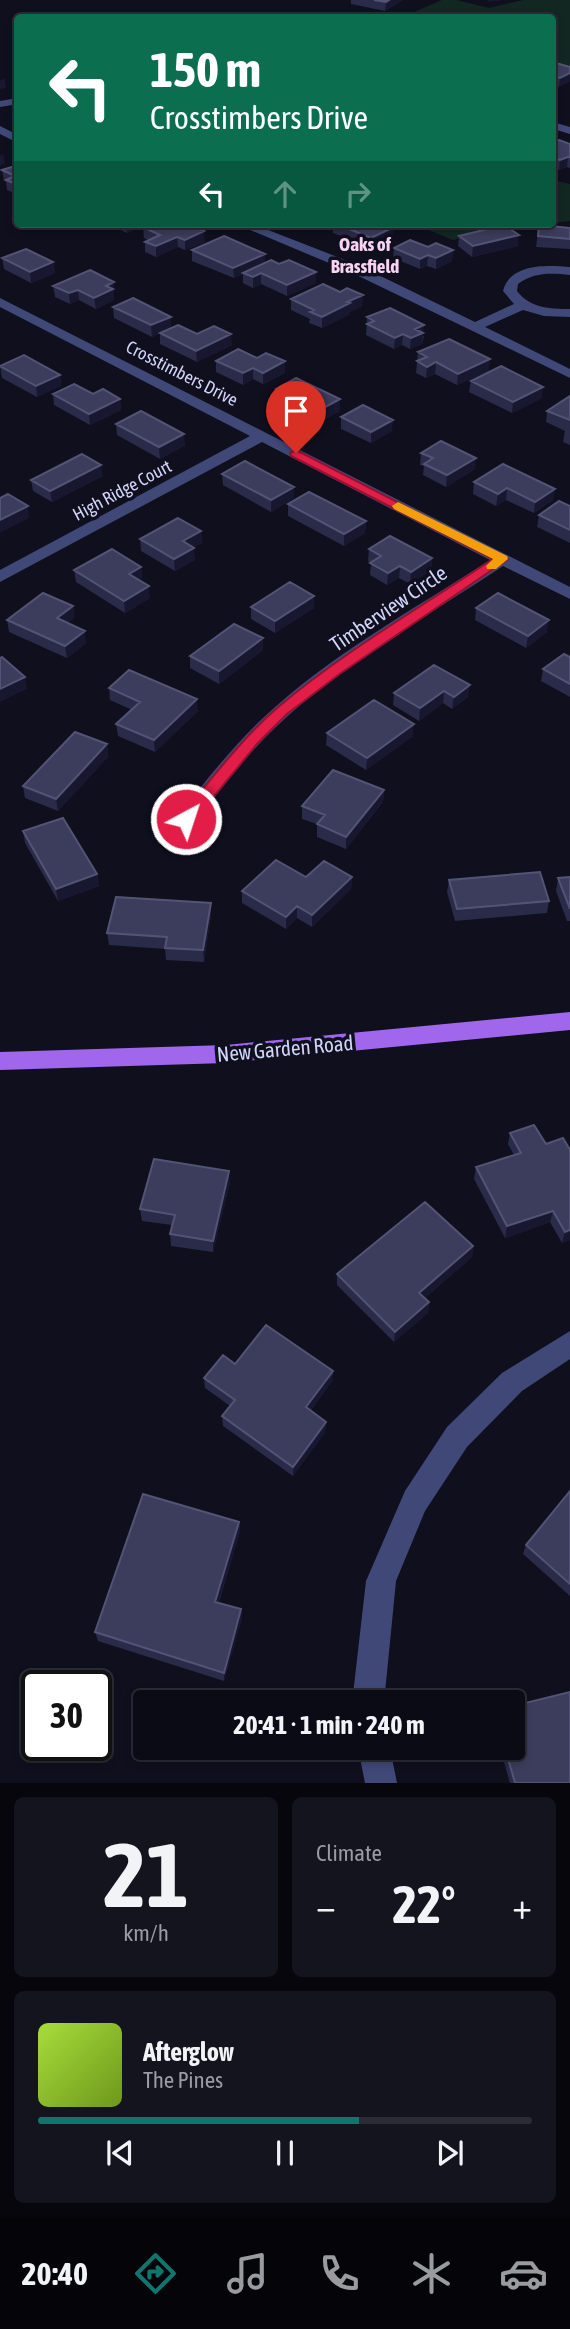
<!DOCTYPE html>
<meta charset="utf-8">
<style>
body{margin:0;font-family:"Asap Condensed",sans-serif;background:#14141f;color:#f1f3f6;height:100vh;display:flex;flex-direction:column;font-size:26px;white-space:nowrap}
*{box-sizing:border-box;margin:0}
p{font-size:23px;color:#9a9ba1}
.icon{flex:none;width:38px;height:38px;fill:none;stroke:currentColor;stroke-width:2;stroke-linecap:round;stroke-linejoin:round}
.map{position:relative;height:1783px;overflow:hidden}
.sheet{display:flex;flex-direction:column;gap:14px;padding:14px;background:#06060c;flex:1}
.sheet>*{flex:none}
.hud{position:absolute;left:14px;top:14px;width:542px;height:214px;border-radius:7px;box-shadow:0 4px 10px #0003,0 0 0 2px #2b2b35;background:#0b6e4f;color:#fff;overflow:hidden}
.speed{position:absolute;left:21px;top:1670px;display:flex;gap:14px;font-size:35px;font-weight:700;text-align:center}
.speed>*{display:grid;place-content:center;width:91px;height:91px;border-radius:50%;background:#0b0b16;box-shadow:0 4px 10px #0003,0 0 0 2px #2b2b35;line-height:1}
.speed .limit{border:4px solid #111;border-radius:10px;background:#fff;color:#111}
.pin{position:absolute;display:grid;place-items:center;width:60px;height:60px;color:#fff;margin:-72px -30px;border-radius:50% 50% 50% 0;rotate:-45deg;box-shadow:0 0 7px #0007}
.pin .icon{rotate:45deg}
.me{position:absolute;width:77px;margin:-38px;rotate:40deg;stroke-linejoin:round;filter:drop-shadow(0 0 5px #0008)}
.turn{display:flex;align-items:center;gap:24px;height:147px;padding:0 21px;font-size:32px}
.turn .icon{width:91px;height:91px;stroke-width:2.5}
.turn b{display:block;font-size:49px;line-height:60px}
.lanes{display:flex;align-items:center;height:66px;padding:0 21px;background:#0003;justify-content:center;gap:35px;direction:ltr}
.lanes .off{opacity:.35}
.big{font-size:52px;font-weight:700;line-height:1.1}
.sheet .card{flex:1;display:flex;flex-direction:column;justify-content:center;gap:10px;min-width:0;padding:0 24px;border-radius:10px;background:#14141f}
.sheet .dial{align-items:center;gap:0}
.dial b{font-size:91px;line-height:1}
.song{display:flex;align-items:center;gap:21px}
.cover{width:84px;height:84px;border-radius:10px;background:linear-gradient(135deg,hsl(80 70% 55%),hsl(80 70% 35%))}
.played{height:7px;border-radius:4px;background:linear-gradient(90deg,#0f766e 65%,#2b2b35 65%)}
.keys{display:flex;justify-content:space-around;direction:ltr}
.heat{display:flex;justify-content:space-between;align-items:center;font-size:38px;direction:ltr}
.sheet .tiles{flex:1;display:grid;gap:14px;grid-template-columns:1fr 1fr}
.card:last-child{grid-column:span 2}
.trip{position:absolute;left:133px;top:1690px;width:392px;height:70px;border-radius:7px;background:#0b0b16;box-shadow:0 4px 10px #0003,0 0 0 2px #2b2b35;font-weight:700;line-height:70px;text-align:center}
.tabs{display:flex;height:112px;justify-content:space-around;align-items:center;background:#040409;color:#9a9ba1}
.tabs .icon{width:49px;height:49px}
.tabs .on{color:#0f766e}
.tabs b{font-size:32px;color:#f1f3f6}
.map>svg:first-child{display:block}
</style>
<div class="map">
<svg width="570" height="1783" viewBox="0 0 570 1783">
<rect width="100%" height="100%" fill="#0f0f1e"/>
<path fill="#132722" d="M442,0H456L489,8L523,0H570V72L553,68V18H400Z
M553,180L570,184V221L553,223Z
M429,224H534L513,226L453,240L426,229Z"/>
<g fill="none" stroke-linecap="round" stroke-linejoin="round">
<path fill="#3f4877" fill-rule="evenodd" d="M18,98V104L0,107V101Z
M553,102L558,105L557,108L553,109Z
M553,122L570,127V134L553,129Z
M0,126L18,135V143L0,134Z
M236,224H253L358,265L475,322L514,304L503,291C510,263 547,265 570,267V275C551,273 534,272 518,284L517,291C530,308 550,309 570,309V317L544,316L523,310L485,327L570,369V378L348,271Z
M0,298L570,587V599L503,566C426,617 343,663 276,727C245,756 220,791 193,824H179L176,819L179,814C206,781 232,747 263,718C330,655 413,610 490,560L262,442L0,582V570L250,436L0,307Z
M570,1331V1359L522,1391L467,1447L425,1511L396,1581L384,1703H352L366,1581L405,1491L447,1427L502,1373Z
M358,1748H390L397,1783H365Z"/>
<path fill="#a066ec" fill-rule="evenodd" d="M570,1012V1030L226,1063L0,1070V1052L226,1045Z"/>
</g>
<path fill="#2a2a49" d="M351,0H403L385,11L351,4Z
M553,64L570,67L559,87L553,85Z
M553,143L570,144V168L567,167L559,170L553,168Z
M18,165V195L7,190L6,182L4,180L2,170Z
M108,224H148L127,233Z
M333,224H386L393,238L371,248L333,233Z
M539,225L570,228V249L536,247Z
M143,227L205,242L185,250L178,247L156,257L145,252V242L148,240L144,238Z
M459,236L518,246L472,257L458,246Z
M428,247L453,250L452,261L436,269L427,266L420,269L393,258L394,248Z
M192,250L265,263L279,264L316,272V283L287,296L261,284L253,288L243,283V274L234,278L192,261Z
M2,258L53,262L55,273L31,283L4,269Z
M114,282V300L96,309L79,300L70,304L55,297L53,286Z
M291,299L362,306L350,312V314L322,328L309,323L310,319L291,310Z
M113,307L171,317V328L152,337L114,318Z
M367,317L424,336L422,344L410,349L402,345L394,349L366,335Z
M160,333L197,334L232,345L197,362L160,344Z
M418,352L489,371L457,385L435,374L426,378L416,373Z
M216,361L285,373L263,384L253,379L243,385L216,372Z
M0,366L60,375L61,386L37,397L2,378Z
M471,381L542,398L512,413L469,392Z
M276,389L340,411L320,422L276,400Z
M53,394H93L120,399L121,410L90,425L54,405Z
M570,396V445L563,442L565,431L546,422L547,411Z
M341,417L392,431L371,443L341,429Z
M116,424L185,445L160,459L117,435Z
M421,453L475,469L446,487L423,475L424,466L420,465Z
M503,464L553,500L534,513L506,500L496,506L473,494L474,482Z
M222,474L294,487V498L271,512L223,485Z
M103,476L52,502L33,491L31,480Z
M288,504L366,521L365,533L344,546L288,516Z
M570,506V543L537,527L539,515Z
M201,531L202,543L193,547L195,560L175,571L141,551L140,539Z
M369,549L432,558L431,570L410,584L399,578L387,585L370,575L371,563L368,561Z
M141,567L142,578L139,580L150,598L125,613L76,582L74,570Z
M73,606L74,618L68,623L86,643L67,658L9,632L7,620Z
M251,607L314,608L275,633L251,619Z
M476,608L547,632L526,648L475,620Z
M263,650L219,684L190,668V656Z
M570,657V697L541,681L543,669Z
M434,665L468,697L452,709L443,703L419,721L393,705L394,693Z
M109,688L198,711L155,752L118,736L116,724L132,710L110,700Z
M327,733L413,736L366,770L326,745Z
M107,744L108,757L58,811L25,798L23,786Z
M384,790L383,802L346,849L317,837V824L302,819V806Z
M23,831L97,874L99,886L58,901L25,843Z
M306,877H352L351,889L312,927L297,918L286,929L242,903V891Z
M570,877V921H567L556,891L558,878Z
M449,880L549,901L547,913L455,921L447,892Z
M211,915L204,962L166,960L165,949L109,945L107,933Z
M510,1133L570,1240L562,1243L550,1222L505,1238L474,1179L476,1167L514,1155L508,1144Z
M230,1182L213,1252L171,1246L170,1234L172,1225L142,1221L140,1209Z
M473,1246L472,1257L425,1298L429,1302L428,1313L394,1342L337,1285V1274Z
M235,1364L333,1371L332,1381L310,1411L326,1422L325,1432L293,1476L223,1426L222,1416L230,1406L205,1388L204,1378Z
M570,1491V1596L523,1554L526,1545Z
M239,1522L240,1531L219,1602L241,1609L242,1618L224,1681L98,1641L95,1632Z
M500,1748H513L570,1783H510Z"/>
<path fill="#171730" d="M389,0H403L385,11L386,2Z
M488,0H505L488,2Z
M570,73V82L559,87L560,78Z
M5,79L6,88L0,89V80Z
M3,154L5,164L0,166V155Z
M568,157L567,167L559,170L560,160Z
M126,224H148L127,233Z
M394,227L393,238L371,248V238Z
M204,231L205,242L185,250V240Z
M519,235L518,246L472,257L473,246Z
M177,237L178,247L156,257V246Z
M453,250L452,261L436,269V258Z
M265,254V264L243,273V274L234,278L233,268Z
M428,255L427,266L420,269V259Z
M53,262L55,273L31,283L30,272Z
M316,272V283L287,296V285Z
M261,273V284L253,288V277Z
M114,282V300L96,309L94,298L106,286Z
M78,290L79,300L70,304L69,293Z
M363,295L362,306L350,312V314L322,328V317L347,302Z
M171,317V328L152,337L151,325Z
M424,325L422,344L410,349L411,338L415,329Z
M231,334L232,345L197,362L196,351Z
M403,334L402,345L394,349L395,338Z
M490,359L489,371L457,385L458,374Z
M285,361V373L263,384V373Z
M436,362L435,374L426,378L427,367Z
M253,368V379L243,385V373Z
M60,375L61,386L37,397L36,386Z
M543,387L542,398L512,413L513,402Z
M120,399L121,410L90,425L89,414Z
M340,399V411L320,422V410Z
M393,420L392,431L371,443V432Z
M184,434L185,445L160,459L159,447Z
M476,458L475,469L446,487L447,475Z
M101,465L103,476L52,502L50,491Z
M294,487V498L271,512V500Z
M507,488L506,500L496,506L498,494Z
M555,489L553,500L534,513L535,502Z
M28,506L29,518L0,533V520Z
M366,521L365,533L344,546V534Z
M201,531L202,543L184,553L183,541Z
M194,548L195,560L175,571L174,559Z
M432,558L431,570L410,584L411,572Z
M400,566L399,578L387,585L388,573Z
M141,567L142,578L130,586L129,574Z
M149,586L150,598L125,613L124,601Z
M314,596V608L275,633V621Z
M73,606L74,618L59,630L57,618Z
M549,620L547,632L526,648L528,636Z
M85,631L86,643L67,658L65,646Z
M263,638V650L219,684V671Z
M25,677L27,689L0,702V689Z
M470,685L468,697L452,709L454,697Z
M444,691L443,703L419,721L420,708Z
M197,699L198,711L155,752L154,740Z
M414,724L413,736L366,770L367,758Z
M107,744L108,757L58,811L56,799Z
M384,790L383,802L346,849V837Z
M97,874L99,886L58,901L56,889Z
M352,877L351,889L312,927V915Z
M211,903V915L204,962L203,950Z
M297,906V918L286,929V917Z
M229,1171L230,1182L213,1252V1241Z
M553,1211L550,1222L505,1238L507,1226Z
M570,1230V1240L562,1243L565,1232Z
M473,1246L472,1257L418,1304L419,1293Z
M429,1302L428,1313L394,1342L395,1332Z
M333,1371L332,1381L305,1417L306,1407Z
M326,1422L325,1432L293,1476V1467Z
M239,1522L240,1531L216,1610L215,1602Z
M241,1609L242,1618L224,1681V1673Z"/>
<path fill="#3c3c5c" stroke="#535475" stroke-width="2" d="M374,0H389L386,2Z
M556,63L570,67V73L560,78L553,76V64Z
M559,140L570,144V157H568L560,160L553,158V143Z
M18,165V185L6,180L15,176L2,170Z
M151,224H187L204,231L185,240L177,237L156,246L145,242L160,235L143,227Z
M337,224H386L394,227L371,238Z
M504,225L519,235L473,246L459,236Z
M539,225L570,228V239L538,236Z
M224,236L265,254L233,268L192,250Z
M410,240L428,247L436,243L453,250L436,258L428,255L420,259L394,248Z
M26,249L53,262L30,272L2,258Z
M271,260L279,264L289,260L316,272L287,285L261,273L253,277L243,273Z
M90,270L114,282L106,286L113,289L94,298L78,290L69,293L53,286Z
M323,284L340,292L347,288L363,295L347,302L350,303L322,317L310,312L314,310L291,299Z
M133,298L171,317L151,325L113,307Z
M390,308L424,325L415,329L423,333L411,338L403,334L395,338L367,324L374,321L367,317Z
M178,325L197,334L214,326L231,334L196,351L160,333Z
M449,339L490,359L458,374L436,362L427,367L417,361L427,357L418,352Z
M238,349L257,358L266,353L285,361L263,373L253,368L243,373L216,361Z
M24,355L60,375L36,386L0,366Z
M501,366L543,387L513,402L471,381Z
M296,378L340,399L320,410L276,389Z
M74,384L93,394L103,389L120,399L89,414L53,394Z
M570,396V420L547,411Z
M363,405L393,420L371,432L341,417Z
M141,411L184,434L159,447L116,424Z
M441,441L476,458L447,475L424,464L433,458L421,453Z
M82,454L101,465L50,491L31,480Z
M245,461L294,487L271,500L222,474Z
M503,464L555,489L535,502L507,488L498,494L474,482Z
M309,492L366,521L344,534L288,504Z
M8,494L28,506L0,520V498Z
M559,501L570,506V530L539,515Z
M178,518L201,531L183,541L194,548L174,559L140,539Z
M390,536L432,558L411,572L400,566L388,573L370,563L381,556L369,549Z
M112,549L141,567L129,574L149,586L124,601L74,570Z
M290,582L314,596L275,621L251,607Z
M43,593L73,606L57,618L85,631L65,646L7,620Z
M498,593L549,620L528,636L476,608Z
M234,624L263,638L219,671L190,656Z
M564,654L570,657V684L543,669Z
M2,657L25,677L0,689V658Z
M434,665L470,685L454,697L444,691L420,708L394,693Z
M129,670L197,699L154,740L116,724L140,702L109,688Z
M374,700L414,724L367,758L327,733Z
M75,732L107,744L56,799L23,786Z
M333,770L384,790L346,837L317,824L325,815L302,806Z
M63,818L97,874L56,889L23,831Z
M276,860L306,877L324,861L352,877L312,915L297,906L286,917L242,891Z
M540,872L549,901L457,909L449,880Z
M570,877V909L558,878Z
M116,897L211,903L203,950L165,948L167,937L107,933Z
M534,1125L546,1144L563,1138L570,1150V1230L565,1232L553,1211L507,1226L476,1167L521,1153L510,1133Z
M154,1159L229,1171L213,1241L170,1234L175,1215L140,1209Z
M425,1202L473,1246L419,1293L429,1302L395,1332L337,1274Z
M266,1325L333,1371L306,1407L326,1422L293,1467L222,1416L235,1400L204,1378L223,1355L235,1364Z
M570,1491V1584L526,1545Z
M143,1494L239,1522L215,1602L241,1609L224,1673L95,1632Z
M570,1692V1783H515L505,1748H513V1706Z"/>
<path fill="#e11d48" stroke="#92132f" stroke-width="2" d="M296,450L508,559L341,673L287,714L257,744L192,823H181L179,819L181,815C212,779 241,739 277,708C343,652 421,607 493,559L291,456L290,453Z"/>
<path fill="#f59e0b" d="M398,502L507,556L508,559L496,569H487L486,566L493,559L394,509L392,506Z"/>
<g text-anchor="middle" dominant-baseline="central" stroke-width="7" stroke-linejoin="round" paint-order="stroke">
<g font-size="18" fill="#d1d4f9" stroke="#0f0f1e">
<text transform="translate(182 373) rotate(27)">Crosstimbers Drive</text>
<text transform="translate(122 490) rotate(-28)">High Ridge Court</text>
</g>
<g font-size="19" font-weight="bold" fill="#f9d3f3" stroke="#0f0f1e">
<text x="365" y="244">Oaks of<tspan x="365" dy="22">Brassfield</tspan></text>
</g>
<g font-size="21" fill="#d1d4f9" stroke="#0f0f1e">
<text transform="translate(388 608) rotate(-34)">Timberview Circle</text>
<text transform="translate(285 1048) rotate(-5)">New Garden Road</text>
</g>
</g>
</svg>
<div class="speed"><div class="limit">30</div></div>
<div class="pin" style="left:296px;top:453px;background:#d93025"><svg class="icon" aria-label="arrive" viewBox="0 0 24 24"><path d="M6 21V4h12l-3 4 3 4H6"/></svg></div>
<svg class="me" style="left:186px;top:819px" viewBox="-20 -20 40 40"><circle r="17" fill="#e11d48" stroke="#fff" stroke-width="3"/><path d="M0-11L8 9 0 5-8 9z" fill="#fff"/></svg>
<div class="trip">20:41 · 1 min · 240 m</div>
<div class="hud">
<div class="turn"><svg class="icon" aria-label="left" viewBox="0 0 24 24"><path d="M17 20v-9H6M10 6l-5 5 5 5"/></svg><div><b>150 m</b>Crosstimbers Drive</div></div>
<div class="lanes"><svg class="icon" aria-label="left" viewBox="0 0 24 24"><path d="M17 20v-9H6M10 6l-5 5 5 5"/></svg><svg class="icon off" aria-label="ahead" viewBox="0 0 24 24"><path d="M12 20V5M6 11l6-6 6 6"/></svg><svg class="icon off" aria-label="right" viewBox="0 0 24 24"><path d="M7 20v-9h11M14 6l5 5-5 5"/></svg></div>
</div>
</div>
<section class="sheet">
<div class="tiles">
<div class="card dial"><b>21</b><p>km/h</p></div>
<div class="card"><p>Climate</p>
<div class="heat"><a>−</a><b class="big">22°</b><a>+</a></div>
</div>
<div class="card">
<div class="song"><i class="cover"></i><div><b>Afterglow</b><p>The Pines</p></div></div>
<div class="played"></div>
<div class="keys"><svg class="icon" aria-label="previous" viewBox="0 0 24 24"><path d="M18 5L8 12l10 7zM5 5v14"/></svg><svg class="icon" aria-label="pause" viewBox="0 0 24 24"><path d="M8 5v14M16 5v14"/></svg><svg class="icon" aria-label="next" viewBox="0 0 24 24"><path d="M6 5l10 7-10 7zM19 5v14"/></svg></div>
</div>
</div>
</section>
<nav class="tabs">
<b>20:40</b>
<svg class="icon on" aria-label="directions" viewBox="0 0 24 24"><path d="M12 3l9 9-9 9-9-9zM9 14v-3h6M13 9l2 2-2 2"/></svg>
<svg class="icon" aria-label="music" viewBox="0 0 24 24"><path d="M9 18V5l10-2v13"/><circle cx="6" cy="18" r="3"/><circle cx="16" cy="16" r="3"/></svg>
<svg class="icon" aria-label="phone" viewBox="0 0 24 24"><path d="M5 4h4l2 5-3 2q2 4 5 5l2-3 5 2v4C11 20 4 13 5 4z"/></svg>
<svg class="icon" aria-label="climate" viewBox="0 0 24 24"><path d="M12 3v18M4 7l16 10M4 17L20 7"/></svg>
<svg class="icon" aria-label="car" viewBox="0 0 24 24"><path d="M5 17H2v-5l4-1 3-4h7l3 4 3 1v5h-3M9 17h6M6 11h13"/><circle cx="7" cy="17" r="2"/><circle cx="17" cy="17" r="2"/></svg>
</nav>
